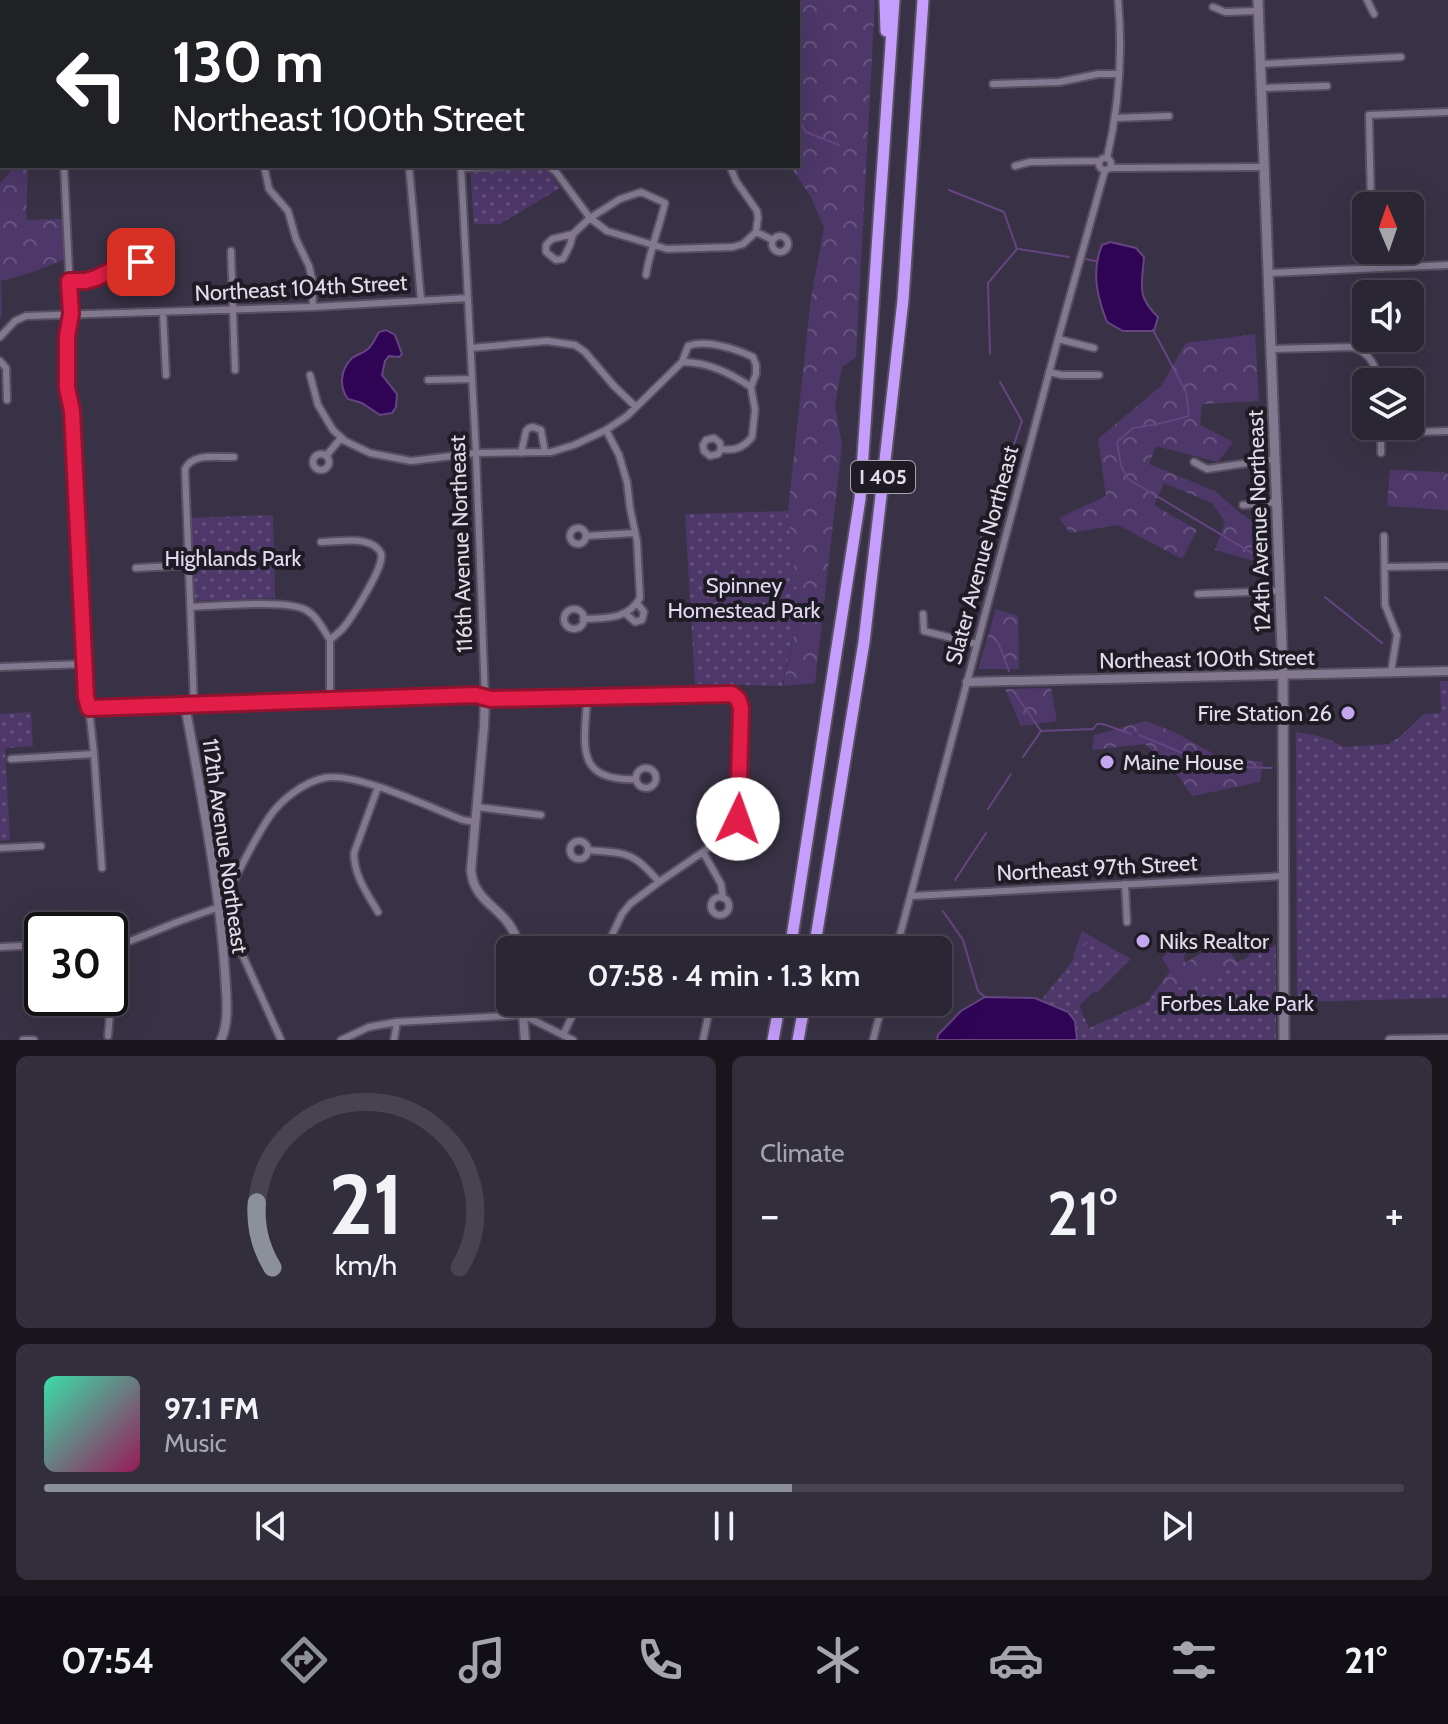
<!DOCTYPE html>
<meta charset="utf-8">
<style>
body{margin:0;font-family:Cabin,sans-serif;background:#332e3c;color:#f1f3f6;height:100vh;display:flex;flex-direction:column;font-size:30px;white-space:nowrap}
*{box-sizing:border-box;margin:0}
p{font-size:26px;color:#a6a5ac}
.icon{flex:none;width:44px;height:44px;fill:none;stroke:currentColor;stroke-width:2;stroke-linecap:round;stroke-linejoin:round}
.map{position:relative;height:1040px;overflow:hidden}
.panel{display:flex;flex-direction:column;gap:16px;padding:16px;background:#18151d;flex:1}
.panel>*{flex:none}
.guide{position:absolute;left:0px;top:0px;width:800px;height:168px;box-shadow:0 8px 32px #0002,0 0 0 2px #47434f;background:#202124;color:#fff;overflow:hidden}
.needle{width:52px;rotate:358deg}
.buttons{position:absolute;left:1352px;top:192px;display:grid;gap:16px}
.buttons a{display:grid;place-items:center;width:72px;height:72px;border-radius:12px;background:#2b2634;box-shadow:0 8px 32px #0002,0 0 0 2px #47434f;font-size:40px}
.speed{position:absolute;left:24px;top:912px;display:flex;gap:16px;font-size:40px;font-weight:700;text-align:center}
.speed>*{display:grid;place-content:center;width:104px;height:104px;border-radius:50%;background:#2b2634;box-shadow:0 8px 32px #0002,0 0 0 2px #47434f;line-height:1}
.speed .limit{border:4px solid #111;border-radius:12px;background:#fff;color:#111}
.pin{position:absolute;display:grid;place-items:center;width:68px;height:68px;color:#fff;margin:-34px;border-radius:16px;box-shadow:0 4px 12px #0006}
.me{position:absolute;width:88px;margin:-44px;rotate:3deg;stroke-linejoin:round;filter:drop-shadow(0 0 6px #0008)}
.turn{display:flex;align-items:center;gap:28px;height:168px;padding:0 40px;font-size:36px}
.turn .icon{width:104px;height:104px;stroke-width:2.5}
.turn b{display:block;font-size:56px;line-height:68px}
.big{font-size:60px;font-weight:600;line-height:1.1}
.panel .widget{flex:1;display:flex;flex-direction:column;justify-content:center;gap:12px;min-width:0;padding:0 28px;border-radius:12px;background:#332e3c}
.panel .dial{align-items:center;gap:0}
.dial svg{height:208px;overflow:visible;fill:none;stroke:#47434f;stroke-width:7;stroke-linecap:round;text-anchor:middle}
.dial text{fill:#f1f3f6;stroke:none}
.song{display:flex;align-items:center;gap:24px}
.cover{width:96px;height:96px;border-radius:12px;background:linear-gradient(135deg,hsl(160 70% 55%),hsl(330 70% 35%))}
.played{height:8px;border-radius:4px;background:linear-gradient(90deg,#8c9099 55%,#47434f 55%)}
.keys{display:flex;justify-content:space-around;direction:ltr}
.heat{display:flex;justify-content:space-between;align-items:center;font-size:44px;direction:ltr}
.panel .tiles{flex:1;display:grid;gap:16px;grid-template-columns:1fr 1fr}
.widget:last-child{grid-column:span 2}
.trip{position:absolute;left:496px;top:936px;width:456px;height:80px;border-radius:12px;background:#2b2634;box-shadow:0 8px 32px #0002,0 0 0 2px #47434f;font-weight:600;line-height:80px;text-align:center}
.tabs{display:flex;height:128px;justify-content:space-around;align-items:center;background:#110f15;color:#a6a5ac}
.tabs .icon{width:56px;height:56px}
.tabs .active{color:#8c9099}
.tabs b{font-size:36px;color:#f1f3f6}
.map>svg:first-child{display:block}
</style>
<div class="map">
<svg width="1448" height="1040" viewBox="0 0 1448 1040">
<defs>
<pattern id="forest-crowns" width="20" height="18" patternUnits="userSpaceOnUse" patternTransform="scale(2)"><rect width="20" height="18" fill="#4d3869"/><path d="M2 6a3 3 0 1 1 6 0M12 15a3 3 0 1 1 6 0" fill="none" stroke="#66547e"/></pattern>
<pattern id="park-dots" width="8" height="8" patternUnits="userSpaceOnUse" patternTransform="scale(2)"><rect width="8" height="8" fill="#4d3869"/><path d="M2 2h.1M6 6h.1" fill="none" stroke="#66547e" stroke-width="1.8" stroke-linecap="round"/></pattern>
</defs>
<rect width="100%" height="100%" fill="#393246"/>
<path fill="url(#forest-crowns)" d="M47,0H214L209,2H45Z
M699,0H875L856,357L842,367L835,406L842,445L815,683L783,686L799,609L788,511L811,298L824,228L811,197L790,166H798V2H700Z
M15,166H28L26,220L63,219V260L30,273L1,281L2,316L0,317V184Z
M1255,334L1259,401L1202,404L1200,425L1233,442L1218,462L1156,446L1149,464L1215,491L1240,513L1266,530L1262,563L1215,550L1225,522L1212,503L1164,483L1154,505L1197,530L1182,559L1118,525L1070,533L1059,518L1106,496L1098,439L1161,386L1186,343Z
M1390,470L1444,472L1448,474V510L1387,506Z
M996,609L1018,616L1019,669H978Z
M1051,688L1057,721L1021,726L1005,689Z
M1146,721L1174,732L1216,755L1263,762L1260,782L1192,796L1180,778L1145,744L1092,750L1094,735Z
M1082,931L1131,959L1097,993L1088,988L1089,966L1073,956Z
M1190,932L1198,936L1184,956L1185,963L1221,941L1240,965L1259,944L1270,943V1019L1139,1013L1170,971L1162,958Z"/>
<path fill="url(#park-dots)" d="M470,166H545L560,188L500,224H474Z
M788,511L799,609L782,686L695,684L685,514Z
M273,515L275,598L194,601L191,518Z
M1440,681H1448V998L1297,1002L1296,732L1314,735L1333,741L1343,747L1389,744L1402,735L1424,714L1441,713Z
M31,712L33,746L5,748L10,840L0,841V714Z
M1089,940L1127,960L1079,1006L1089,1028L1276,945V1040H1076V1020L1069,1012L1039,1003Z"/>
<path fill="#300455" stroke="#654581" stroke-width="2" d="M1110,242L1136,248L1144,257C1142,285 1136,296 1158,317L1154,331H1123L1107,322C1097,297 1091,271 1102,245Z
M386,330L395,335L402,354L399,357L389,356L385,361L382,375L397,394L396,407L392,413L380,415L362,403L348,399C339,387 340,370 352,358C357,354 365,353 369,348C373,344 376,337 379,332Z
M985,997L1035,998L1068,1012L1075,1021L1077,1040H937L938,1035L961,1011Z"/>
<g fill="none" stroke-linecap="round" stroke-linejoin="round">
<path stroke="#654581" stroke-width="2" d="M721,0L722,2
M798,119L806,132L839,145
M949,190L1004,212L1017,249L988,283L990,354
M1019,249L1069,257
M1085,259L1096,261
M1153,330L1186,392L1189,416L1158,424L1133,428L1117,442L1121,466L1128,479L1252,553
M974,558L1022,421L1000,382
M1325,597L1382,643
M998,642L1009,671
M1016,695L1041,731L1023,757
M1041,731L1093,729L1097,724H1103L1131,734
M1139,735L1197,759L1238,767L1272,768
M988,809L1011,774
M955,880L986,833
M943,911L963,940L978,991L985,997"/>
<g stroke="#575061" stroke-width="10">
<path id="minor" d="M1367,0L1374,14
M0,1L2,3
M1213,7L1225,12L1258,11
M1260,64L1401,57
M993,84L1059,82L1098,74H1119
M1261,88L1327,86
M1115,118L1169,116
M1107,158C1119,106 1123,53 1118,0
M1099 164a6 6 0 1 1 12 0a6 6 0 1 1-12 0Z
M64,166L71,314C65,346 64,379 72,411L86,697L89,708L94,754L102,868
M264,166L269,189L288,211L296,239L309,266L312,279L313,307
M409,166L421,300
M461,166L476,453L485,698L491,699L726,694L735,696L740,703V809L738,819L733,828L703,852L659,882L630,904L622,914L605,950
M549,166L556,172L590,218L607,231L667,249L733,247L743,244L756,232L773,240
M730,166L736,181L757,211L758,218L756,232
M1015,166L1030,162L1100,161
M461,168L508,166
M1110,168L1264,167
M1371,206L1369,115L1448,112
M573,234L570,245L563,259L556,260L546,252V245L552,239L573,234L590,218L620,199L641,192L665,203C659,228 650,250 646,275
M772 244a8 8 0 1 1 16 0a8 8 0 1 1-16 0Z
M231,251L235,370
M1364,268L1363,229L1366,220
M1268,273L1448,265
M69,281H85L96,278L120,266L141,262
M163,312L166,375
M0,337L15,321L26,316L313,307L468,298
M1058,339L1094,348
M471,348L547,341L575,345L585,352L614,386L636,407
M1271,349L1352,347C1369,352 1377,366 1378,382
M0,361L6,368L7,400
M682,362C708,362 730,373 751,387
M1049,372L1062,375H1099
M310,375L318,405L333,430L345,441L370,453L411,461L476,453L551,452L574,445L606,430L627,416L682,362L688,346C706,339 736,349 753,357L756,365V374L751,387L755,410L752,437C743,448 735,451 721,449L718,454L710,456L704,451L703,445L706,440L714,438L720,443L721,449
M428,380L472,379
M1381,426V453
M1381,433L1448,431
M521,453L526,431L529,428L533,427L541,430L545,452
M313 462a8 8 0 1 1 16 0a8 8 0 1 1-16 0Z
M326,456L341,438
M1194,462L1207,469L1275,459
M1243,505L1277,502
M570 536a8 8 0 1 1 16 0a8 8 0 1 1-16 0Z
M586,536L635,533
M1384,536L1385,605L1397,635L1391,672
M321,542C337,542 364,536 377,548C381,552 382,554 381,559C380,572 353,616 344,627C340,632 334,636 330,640
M1386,567L1448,566
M136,568L190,565
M1198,594L1280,591
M191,607C216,606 288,599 306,610C317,616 323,629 330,640
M564 619a10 10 0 1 1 20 0a10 10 0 1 1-20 0Z
M625,613L635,622L642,620L644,612L637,603
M923,614L924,631L976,644
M583,619C606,618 627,620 640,598L637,541L630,508L627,482L619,455L606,430
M330,640V699
M0,667L84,664
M587,698C585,743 573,782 636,779
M194,705L185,469C193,452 218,458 234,457
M11,759L94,754
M636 778a10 10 0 1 1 20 0a10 10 0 1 1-20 0Z
M378,787L354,853C354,876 367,893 378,912
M477,807L541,815
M570 850a9 9 0 1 1 18 0a9 9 0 1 1-18 0Z
M0,848L41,846
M588,850C626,853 633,851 659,882
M703,852L721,884L723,898
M1125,884L1127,922
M911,896L1284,876
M711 906a9 9 0 1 1 18 0a9 9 0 1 1-18 0Z
M221,919L228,926L238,945L281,1040
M110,944L130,941L180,921L219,907C237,878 250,845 270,816C281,800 304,782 324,778C355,771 431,808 463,820L475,822
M0,947L42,945
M896,950L1058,339L1105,170
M563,1035L579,1002
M108,1036L112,990L110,962
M23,1040H34
M341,1040L369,1027L397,1022L523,1015L573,1040
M394,1040L397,1022
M703,1040L709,1012L708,1002
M873,1040L883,1002"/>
</g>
<g stroke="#575061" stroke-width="12">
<path id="tertiary" d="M18,2L20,0
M0,21L2,19
M967,682L1448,671
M185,705C201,794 219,883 225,973C226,994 230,1020 221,1040
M89,708L440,696L476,695L485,698L484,726L471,870C474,908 513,907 519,950
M522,1002L525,1040
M1390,1040L1448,1039"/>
</g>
<g stroke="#575061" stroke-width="13">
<path id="secondary" d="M1258,0L1283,675L1284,1040"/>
</g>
<g stroke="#575061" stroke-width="15">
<path id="motorway" d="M885,0L886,31
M790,950L860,499L894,0
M814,950L864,642L882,487L903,300L923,0
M773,1040L780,1002
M798,1040L805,1002"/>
</g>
<use href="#minor" stroke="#827990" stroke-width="6"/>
<use href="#tertiary" stroke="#827990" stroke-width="8"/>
<use href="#secondary" stroke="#827990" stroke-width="9"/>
<use href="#motorway" stroke="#c59efd" stroke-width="11"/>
</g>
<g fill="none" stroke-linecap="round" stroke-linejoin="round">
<g stroke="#92132f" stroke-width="20">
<path id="route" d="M141,262L120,266L96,278L85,281H69L71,314L67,336V388L72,411L86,697L89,708L476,695L491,699L732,694L738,699L741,708L738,819"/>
</g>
<use href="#route" stroke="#e11d48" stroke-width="14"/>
</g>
<g fill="#c4a7f1" stroke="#1f1b25" stroke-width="3">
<circle cx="1348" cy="713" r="8"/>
<circle cx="1107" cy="762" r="8"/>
<circle cx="1143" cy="941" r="8"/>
</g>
<g text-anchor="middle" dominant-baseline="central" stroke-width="8" stroke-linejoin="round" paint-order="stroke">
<rect fill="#1f1b25" stroke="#a7a2ae" stroke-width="2" x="851" y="461" width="64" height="32" rx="6"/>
<g font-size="20" font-weight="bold" fill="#e1dce9">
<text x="883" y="477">I 405</text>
</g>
<g font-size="22" fill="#e1dce9" stroke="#1f1b25">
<text transform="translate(301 288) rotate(-3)">Northeast 104th Street</text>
<text transform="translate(1259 521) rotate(-92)">124th Avenue Northeast</text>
<text transform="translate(461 544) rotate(-92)">116th Avenue Northeast</text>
<text transform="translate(982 555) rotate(-75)">Slater Avenue Northeast</text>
<text transform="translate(1207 659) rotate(-1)">Northeast 100th Street</text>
<text transform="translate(225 846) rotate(82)">112th Avenue Northeast</text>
<text transform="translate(1097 868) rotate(-3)">Northeast 97th Street</text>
</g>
<g font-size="22" fill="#e1d9f0" stroke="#1f1b25">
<text x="233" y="558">Highlands Park</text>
<text x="744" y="585">Spinney<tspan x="744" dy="25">Homestead Park</tspan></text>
<text x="1237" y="1003">Forbes Lake Park</text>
</g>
<g font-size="22" fill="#e1dce9" stroke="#1f1b25" text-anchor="start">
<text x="1332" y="713" text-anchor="end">Fire Station 26</text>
<text x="1123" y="762">Maine House</text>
<text x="1159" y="941">Niks Realtor</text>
</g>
</g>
</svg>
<div class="buttons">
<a><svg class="needle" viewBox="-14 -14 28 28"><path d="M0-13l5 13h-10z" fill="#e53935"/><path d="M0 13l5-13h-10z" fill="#a6a5ac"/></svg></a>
<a><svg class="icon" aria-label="sound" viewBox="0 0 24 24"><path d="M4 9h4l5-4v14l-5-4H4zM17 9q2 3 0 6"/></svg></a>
<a><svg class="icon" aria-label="layers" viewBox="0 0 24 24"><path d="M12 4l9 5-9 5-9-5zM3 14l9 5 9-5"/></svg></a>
</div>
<div class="speed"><div class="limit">30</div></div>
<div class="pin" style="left:141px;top:262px;background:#d93025"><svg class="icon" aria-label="arrive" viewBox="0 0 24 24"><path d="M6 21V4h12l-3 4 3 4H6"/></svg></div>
<svg class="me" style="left:738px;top:819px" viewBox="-20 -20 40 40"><circle r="19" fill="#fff"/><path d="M0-13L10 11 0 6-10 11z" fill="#e11d48"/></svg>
<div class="trip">07:58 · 4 min · 1.3 km</div>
<div class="guide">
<div class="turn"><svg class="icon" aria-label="left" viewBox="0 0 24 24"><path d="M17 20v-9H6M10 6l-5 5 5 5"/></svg><div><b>130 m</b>Northeast 100th Street</div></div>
</div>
</div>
<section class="panel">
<div class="tiles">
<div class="widget dial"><svg viewBox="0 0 100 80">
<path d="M14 69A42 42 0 1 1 86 69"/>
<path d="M14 69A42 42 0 0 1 8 44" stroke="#8c9099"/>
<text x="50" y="56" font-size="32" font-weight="700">21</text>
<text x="50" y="72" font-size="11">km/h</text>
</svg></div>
<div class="widget"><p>Climate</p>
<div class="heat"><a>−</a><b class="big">21°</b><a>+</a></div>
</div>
<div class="widget">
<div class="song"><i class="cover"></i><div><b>97.1 FM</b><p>Music</p></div></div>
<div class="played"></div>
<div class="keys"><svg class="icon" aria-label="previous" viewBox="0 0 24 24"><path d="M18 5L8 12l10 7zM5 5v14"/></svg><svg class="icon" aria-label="pause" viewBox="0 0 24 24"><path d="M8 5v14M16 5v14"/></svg><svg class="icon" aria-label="next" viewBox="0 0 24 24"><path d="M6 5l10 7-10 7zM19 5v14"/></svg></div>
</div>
</div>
</section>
<nav class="tabs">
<b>07:54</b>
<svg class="icon active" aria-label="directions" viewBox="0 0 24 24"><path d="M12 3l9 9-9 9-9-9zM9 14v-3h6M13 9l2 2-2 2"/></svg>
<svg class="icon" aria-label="music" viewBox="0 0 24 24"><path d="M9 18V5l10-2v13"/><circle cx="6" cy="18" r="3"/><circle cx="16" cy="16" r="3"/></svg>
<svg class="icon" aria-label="phone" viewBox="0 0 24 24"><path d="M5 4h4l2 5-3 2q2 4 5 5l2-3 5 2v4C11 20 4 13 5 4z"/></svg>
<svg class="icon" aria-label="climate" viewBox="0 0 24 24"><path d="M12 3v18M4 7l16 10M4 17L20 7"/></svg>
<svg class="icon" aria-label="car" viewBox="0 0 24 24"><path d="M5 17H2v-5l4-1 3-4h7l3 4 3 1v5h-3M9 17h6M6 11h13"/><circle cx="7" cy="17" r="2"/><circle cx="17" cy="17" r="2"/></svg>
<svg class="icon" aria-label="filters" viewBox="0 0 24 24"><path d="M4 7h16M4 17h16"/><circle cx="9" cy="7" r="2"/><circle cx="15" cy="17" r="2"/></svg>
<b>21°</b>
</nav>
